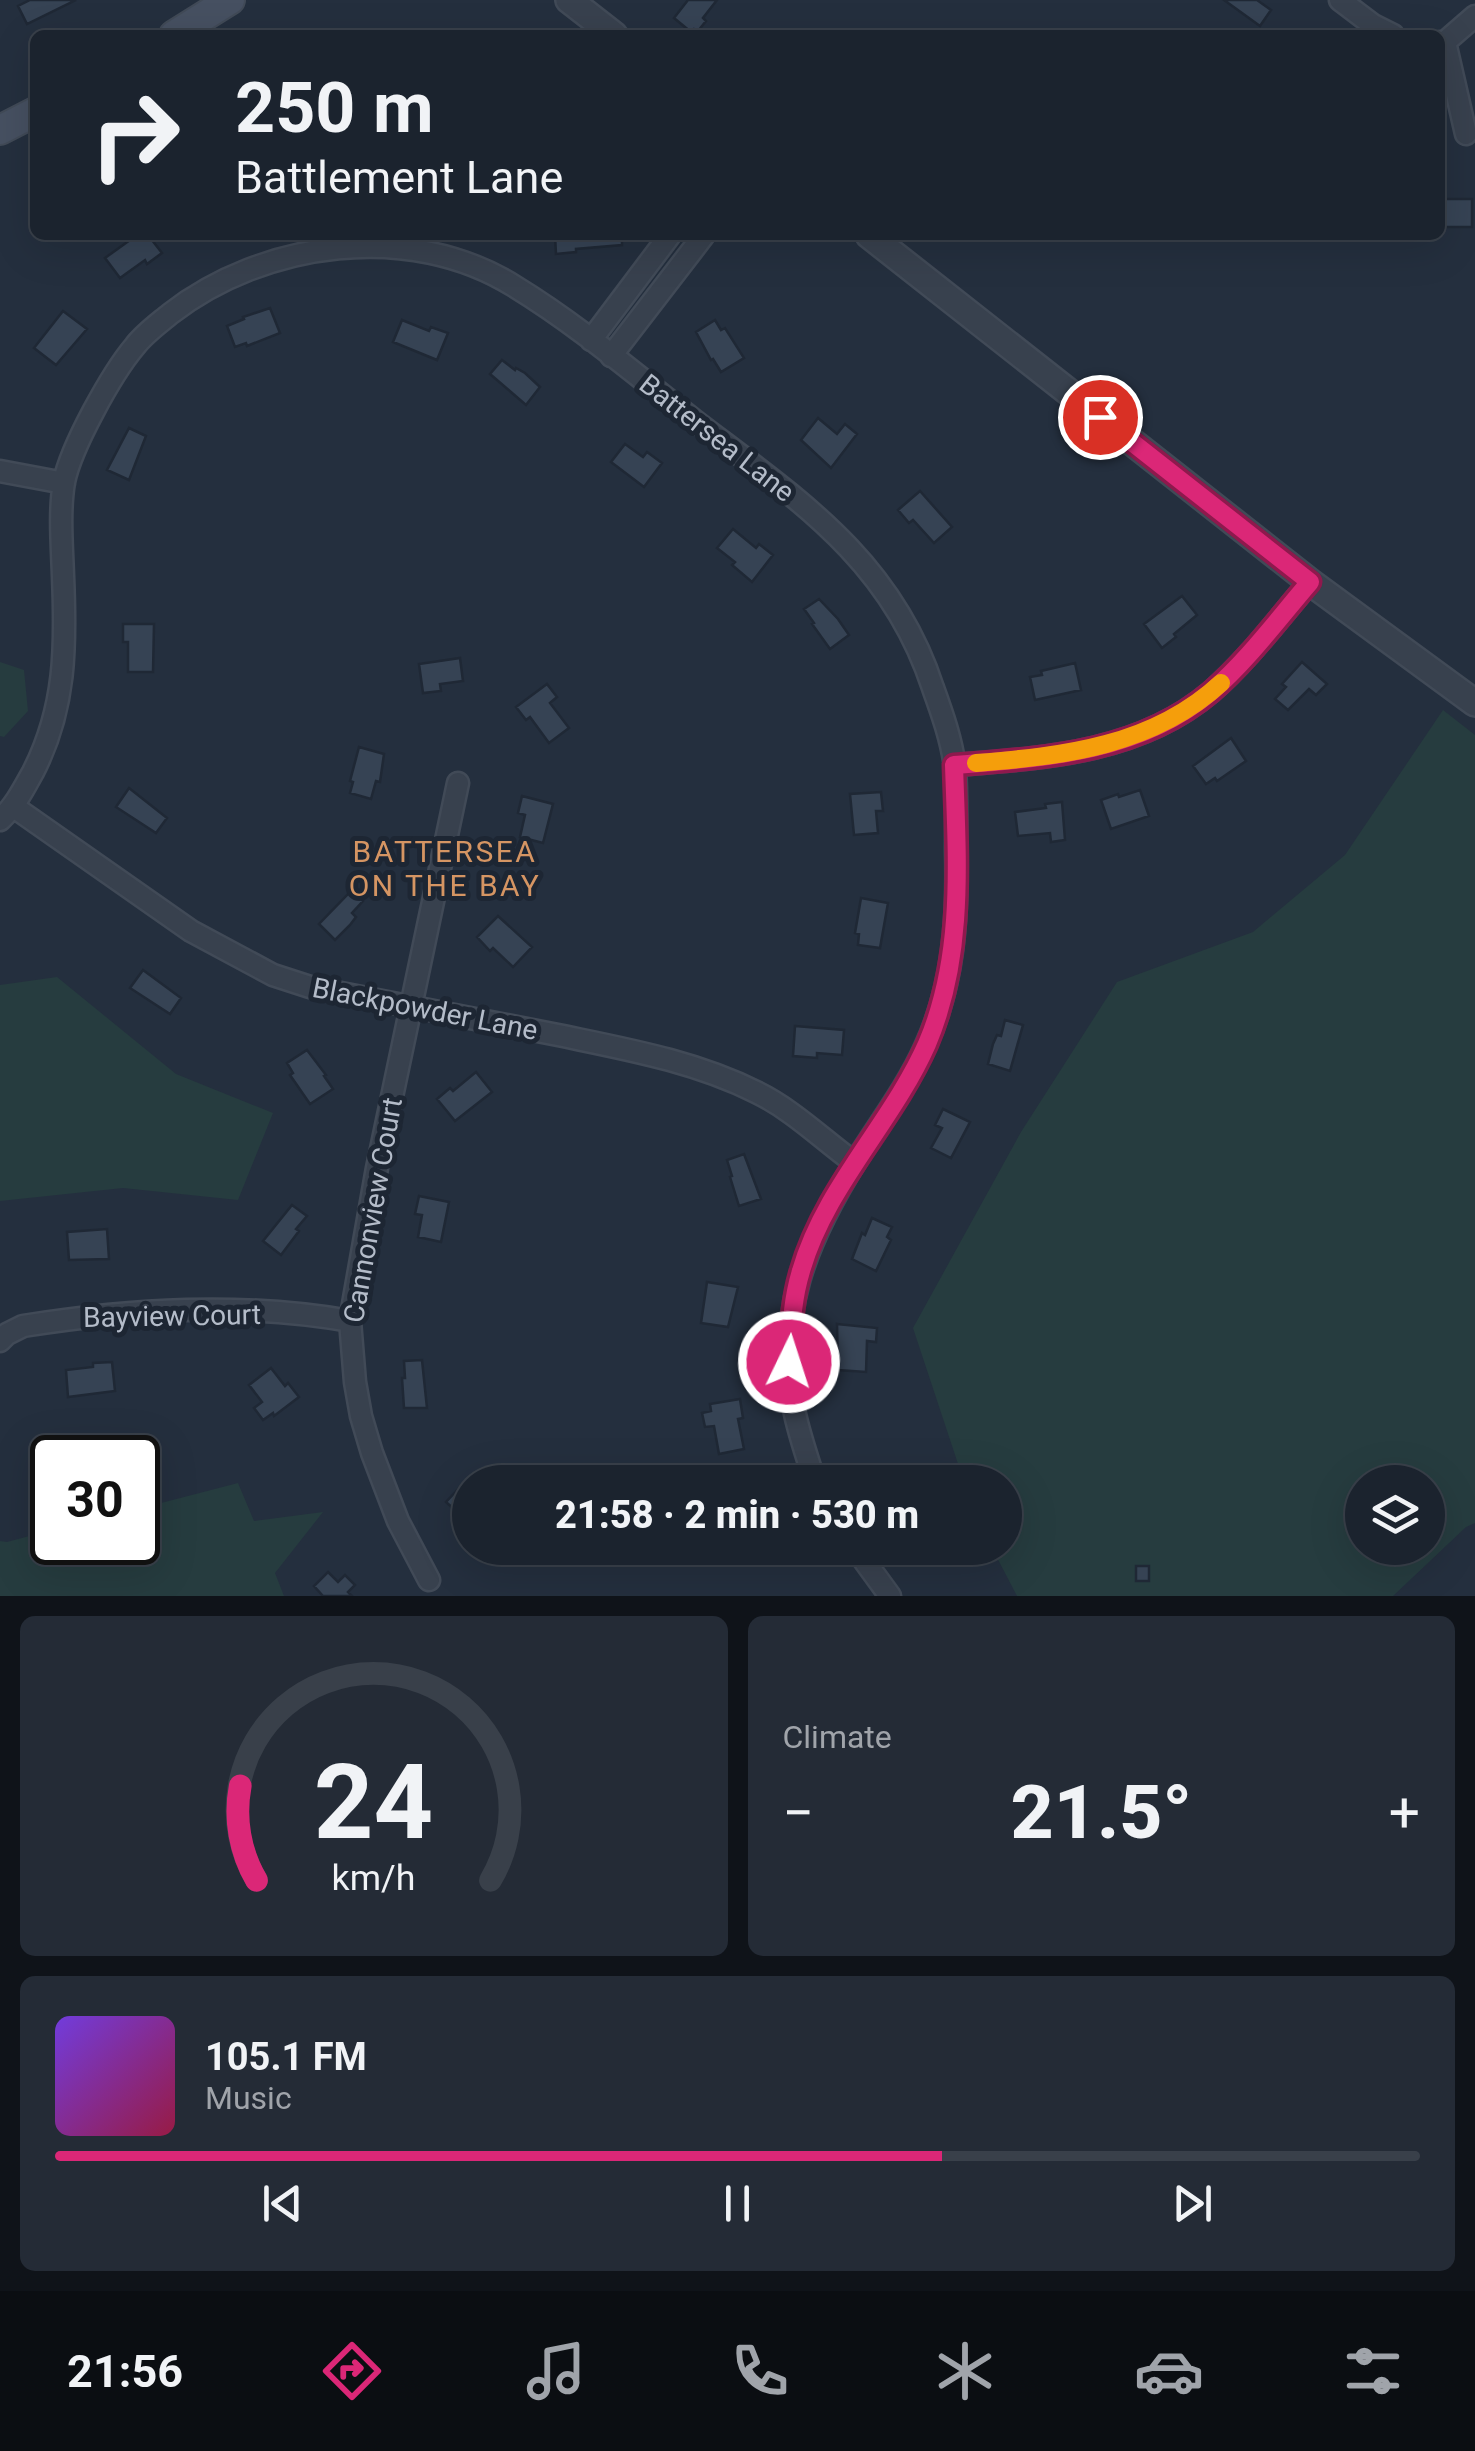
<!DOCTYPE html>
<meta charset="utf-8">
<style>
body{margin:0;font-family:Roboto,sans-serif;background:#242b36;color:#f1f3f6;height:100vh;display:flex;flex-direction:column;font-size:38px;white-space:nowrap}
*{box-sizing:border-box;margin:0}
p{font-size:32px;color:#a0a4aa}
.icon{flex:none;width:55px;height:55px;fill:none;stroke:currentColor;stroke-width:2;stroke-linecap:round;stroke-linejoin:round}
.map{position:relative;height:1596px;overflow:hidden}
.panel{display:flex;flex-direction:column;gap:20px;padding:20px;background:#0f1319;flex:1}
.panel>*{flex:none}
.guide{position:absolute;left:30px;top:30px;width:1415px;height:210px;border-radius:15px;box-shadow:0 10px 40px #0002,0 0 0 2px #39404a;background:#1b232e;color:#f1f3f6;overflow:hidden}
.buttons{position:absolute;left:1345px;top:1465px;display:grid;gap:20px}
.buttons a{display:grid;place-items:center;width:100px;height:100px;border-radius:50%;background:#1b232e;box-shadow:0 10px 40px #0002,0 0 0 2px #39404a;font-size:50px}
.speed{position:absolute;left:30px;top:1435px;display:flex;gap:20px;font-size:50px;font-weight:700;text-align:center}
.speed>*{display:grid;place-content:center;width:130px;height:130px;border-radius:50%;background:#1b232e;box-shadow:0 10px 40px #0002,0 0 0 2px #39404a;line-height:1}
.speed .limit{border:5px solid #111;border-radius:15px;background:#fff;color:#111}
.pin{position:absolute;display:grid;place-items:center;width:85px;height:85px;color:#fff;margin:-42px;border:5px solid #fff;border-radius:50%;box-shadow:0 2px 10px #0007}
.me{position:absolute;width:110px;margin:-55px;rotate:4deg;stroke-linejoin:round;filter:drop-shadow(0 0 8px #0008)}
.turn{display:flex;align-items:center;gap:35px;height:210px;padding:0 40px;font-size:45px}
.turn .icon{width:130px;height:130px;stroke-width:2.5}
.turn b{display:block;font-size:70px;line-height:85px}
.big{font-size:75px;font-weight:800;line-height:1.1}
.panel .card{flex:1;display:flex;flex-direction:column;justify-content:center;gap:15px;min-width:0;padding:0 35px;border-radius:15px;background:#242b36}
.panel .dial{align-items:center;gap:0}
.dial svg{height:260px;overflow:visible;fill:none;stroke:#39404a;stroke-width:7;stroke-linecap:round;text-anchor:middle}
.dial text{fill:#f1f3f6;stroke:none}
.song{display:flex;align-items:center;gap:30px}
.cover{width:120px;height:120px;border-radius:15px;background:linear-gradient(135deg,hsl(260 70% 55%),hsl(340 70% 35%))}
.played{height:10px;border-radius:5px;background:linear-gradient(90deg,#db2777 65%,#39404a 65%)}
.keys{display:flex;justify-content:space-around;direction:ltr}
.heat{display:flex;justify-content:space-between;align-items:center;font-size:55px;direction:ltr}
.panel .tiles{flex:1;display:grid;gap:20px;grid-template-columns:1fr 1fr}
.card:last-child{grid-column:span 2}
.trip{position:absolute;left:452px;top:1465px;width:570px;height:100px;border-radius:50px;background:#1b232e;box-shadow:0 10px 40px #0002,0 0 0 2px #39404a;font-weight:800;line-height:100px;text-align:center}
.dock{display:flex;height:160px;justify-content:space-around;align-items:center;background:#0b0e12;color:#a0a4aa}
.dock .icon{width:70px;height:70px}
.dock .selected{color:#db2777}
.dock b{font-size:45px;color:#f1f3f6}
.map>svg:first-child{display:block}
</style>
<div class="map">
<svg width="1475" height="1596" viewBox="0 0 1475 1596">
<rect width="100%" height="100%" fill="#242f3e"/>
<path fill="#263c3f" fill-rule="evenodd" d="M0,662L24,670L28,711L4,737L0,736Z
M1443,710L1475,735V1523L1466,1527L1393,1596H1017L992,1548H1005V1482H964L913,1328L1021,1132L1117,982L1253,932L1345,855ZM1362,1482H1428V1548H1362Z
M57,977L176,1074L273,1113L238,1200L123,1188L0,1201V985Z
M238,1483L254,1521L323,1512L275,1573L284,1596H0V1541L7,1542L52,1530V1542H138V1509Z"/>
<path fill="#364354" stroke="#1f2835" stroke-width="2.5" d="M30,0H76L27,24L18,6Z
M688,0H717L703,18L706,21L698,31L694,29L691,32L674,18Z
M1224,0H1257L1271,10L1260,26Z
M1440,199H1472V227H1440Z
M137,235H148L162,253L147,264L145,260L120,278L105,258Z
M555,235H622V245L576,249V252L556,254Z
M270,308L280,333L247,346L246,343L235,347L227,326L244,319L243,317Z
M63,311L87,329L56,365L34,348Z
M402,320L429,331L431,327L448,333L437,360L393,342Z
M715,320L721,330L725,328L744,358L721,372L713,359L711,360L696,332Z
M502,360L515,370L516,368L525,373L540,387L526,405L490,374Z
M818,418L837,434L845,424L857,434L831,468L801,440Z
M129,428L146,436L129,480L107,470Z
M625,444L643,457L647,452L662,463L644,487L611,462Z
M920,491L952,527L934,543L913,520L909,523L898,510Z
M733,529L756,548L759,544L773,555L752,582L732,565L735,562L717,548Z
M1182,596L1197,615L1174,634L1176,637L1162,648L1144,624Z
M819,599L838,619L849,635L830,649L812,624L814,623L804,609Z
M123,624H154L153,672H128V642H123Z
M460,658L463,681L440,684L441,691L423,693L419,664Z
M1302,662L1327,684L1316,695L1309,689L1288,710L1275,699L1286,687L1282,684Z
M1075,663L1081,690L1035,700L1030,677L1042,675L1041,671Z
M547,684L557,697L550,703L569,728L549,743L530,717L526,720L516,707Z
M1231,738L1246,761L1217,781L1215,778L1206,784L1193,766Z
M359,747L384,754L380,782L376,781L371,799L350,793L353,782L350,781Z
M129,788L167,818L156,833L116,807Z
M1140,790L1149,816L1111,829L1101,800L1118,794L1119,797Z
M881,792L883,811H876L878,833L854,835L850,794Z
M522,796L553,804L543,843L520,837L525,815L518,813Z
M1062,802L1065,840L1051,842L1050,833L1018,836L1015,812L1046,808L1045,804Z
M352,890L363,901L352,913L356,917L350,925L335,940L319,924Z
M861,898L888,903L880,948L858,945L859,934L855,933Z
M498,916L532,947L513,967L493,948L490,951L477,937Z
M143,970L181,998L170,1014L130,988Z
M1005,1020L1023,1025L1010,1071L988,1064L993,1044L997,1035L1001,1036Z
M795,1026L844,1030L842,1055L817,1053V1058L793,1056Z
M307,1050L326,1075L324,1076L333,1089L310,1104L290,1075L293,1073L287,1063Z
M476,1072L492,1092L455,1121L437,1099L450,1088L453,1091Z
M943,1109L970,1122L951,1158L931,1148L942,1128L935,1125Z
M744,1154L761,1199L739,1206L730,1177L732,1176L727,1160Z
M419,1196L449,1202L441,1242L418,1237L422,1215L415,1214Z
M292,1205L307,1216L296,1229L299,1231L281,1255L263,1241Z
M872,1218L892,1227L887,1237L891,1240L876,1271L852,1259L862,1233L865,1235Z
M107,1229L109,1259L69,1260L67,1232Z
M707,1282L738,1287L728,1327L701,1323Z
M837,1324L877,1328L876,1342L867,1341L866,1372L838,1370Z
M422,1360L427,1408H404L402,1378H405L404,1361Z
M112,1362L115,1391L68,1397L66,1370L93,1367V1363Z
M271,1368L285,1386L288,1383L299,1397L274,1416L273,1413L263,1420L254,1408L262,1402L249,1385Z
M740,1399L743,1418L738,1419L744,1449L719,1454L714,1426L705,1427L702,1413L711,1411L710,1404Z
M463,1484L470,1491V1524L446,1502Z
M1136,1566H1149V1581H1136Z
M328,1572L338,1582L345,1575L355,1585L348,1592L352,1596H323L314,1586Z"/>
<g fill="none" stroke-linecap="round" stroke-linejoin="round">
<g stroke="#414a57" stroke-width="25">
<path id="minor" d="M1340,0L1373,25L1393,35
M1440,42H1445L1475,16
M1445,42L1466,134
M591,340L670,235
M611,356L704,235
M0,471L64,483
M955,765C1045,758 1139,753 1211,692C1248,660 1278,619 1310,582
M14,807L191,931L273,975L310,987C393,1003 476,1019 558,1035C625,1049 694,1061 756,1092C793,1110 822,1139 855,1163
M0,820C15,806 23,790 33,772C66,708 66,646 63,576C62,546 59,512 64,482C71,447 112,373 135,346C144,334 158,324 170,314C264,241 410,221 514,286C578,325 635,374 694,420C797,499 891,559 933,688C942,713 952,741 955,768C957,795 956,823 956,850C958,918 954,984 925,1047C907,1087 881,1121 858,1158C806,1241 775,1314 795,1414C800,1437 808,1460 815,1482
M0,1341L7,1334L23,1326C131,1309 241,1302 350,1321
M855,1548L890,1596
M429,1580L398,1521L372,1453L361,1416L355,1382L350,1321L377,1168L458,783"/>
</g>
<g stroke="#414a57" stroke-width="30">
<path id="tertiary" d="M569,0L614,35
M869,235L1310,582L1475,703"/>
</g>
<g stroke="#414a57" stroke-width="32">
<path id="secondary" d="M174,35L230,0
M0,130L35,112"/>
</g>
<use href="#minor" stroke="#38414e" stroke-width="20"/>
<use href="#tertiary" stroke="#38414e" stroke-width="25"/>
<use href="#secondary" stroke="#465061" stroke-width="28"/>
</g>
<g fill="none" stroke-linecap="round" stroke-linejoin="round">
<g stroke="#8e194d" stroke-width="25">
<path id="route" d="M789,1362C791,1331 792,1300 801,1271C825,1187 892,1123 927,1044C965,955 957,859 954,765C1044,758 1139,753 1211,692C1248,660 1278,619 1310,582L1100,417"/>
</g>
<use href="#route" stroke="#db2777" stroke-width="18"/>
<path stroke="#f59e0b" stroke-width="18" d="M976,763C1064,756 1153,746 1221,683"/>
</g>
<g text-anchor="middle" dominant-baseline="central" stroke-width="10" stroke-linejoin="round" paint-order="stroke">
<g font-size="28" fill="#b4bcc9" stroke="#1d2633">
<text transform="translate(717 438) rotate(38)">Battersea Lane</text>
<text transform="translate(425 1009) rotate(11)">Blackpowder Lane</text>
<text transform="translate(373 1210) rotate(-80)">Cannonview Court</text>
<text transform="translate(172 1316) rotate(-1)">Bayview Court</text>
</g>
<g font-size="30" letter-spacing="2.5" fill="#d59563" stroke="#1d2633">
<text x="445" y="851">BATTERSEA<tspan x="445" dy="34">ON THE BAY</tspan></text>
</g>
</g>
</svg>
<div class="buttons">
<a><svg class="icon" aria-label="layers" viewBox="0 0 24 24"><path d="M12 4l9 5-9 5-9-5zM3 14l9 5 9-5"/></svg></a>
</div>
<div class="speed"><div class="limit">30</div></div>
<div class="pin" style="left:1100px;top:417px;background:#d93025"><svg class="icon" aria-label="arrive" viewBox="0 0 24 24"><path d="M6 21V4h12l-3 4 3 4H6"/></svg></div>
<svg class="me" style="left:789px;top:1362px" viewBox="-20 -20 40 40"><circle r="17" fill="#db2777" stroke="#fff" stroke-width="3"/><path d="M0-11L8 9 0 5-8 9z" fill="#fff"/></svg>
<div class="trip">21:58 · 2 min · 530 m</div>
<div class="guide">
<div class="turn"><svg class="icon" aria-label="right" viewBox="0 0 24 24"><path d="M7 20v-9h11M14 6l5 5-5 5"/></svg><div><b>250 m</b>Battlement Lane</div></div>
</div>
</div>
<section class="panel">
<div class="tiles">
<div class="card dial"><svg viewBox="0 0 100 80">
<path d="M14 69A42 42 0 1 1 86 69"/>
<path d="M14 69A42 42 0 0 1 9 40" stroke="#db2777"/>
<text x="50" y="56" font-size="32" font-weight="700">24</text>
<text x="50" y="72" font-size="11">km/h</text>
</svg></div>
<div class="card"><p>Climate</p>
<div class="heat"><a>−</a><b class="big">21.5°</b><a>+</a></div>
</div>
<div class="card">
<div class="song"><i class="cover"></i><div><b>105.1 FM</b><p>Music</p></div></div>
<div class="played"></div>
<div class="keys"><svg class="icon" aria-label="previous" viewBox="0 0 24 24"><path d="M18 5L8 12l10 7zM5 5v14"/></svg><svg class="icon" aria-label="pause" viewBox="0 0 24 24"><path d="M8 5v14M16 5v14"/></svg><svg class="icon" aria-label="next" viewBox="0 0 24 24"><path d="M6 5l10 7-10 7zM19 5v14"/></svg></div>
</div>
</div>
</section>
<nav class="dock">
<b>21:56</b>
<svg class="icon selected" aria-label="directions" viewBox="0 0 24 24"><path d="M12 3l9 9-9 9-9-9zM9 14v-3h6M13 9l2 2-2 2"/></svg>
<svg class="icon" aria-label="music" viewBox="0 0 24 24"><path d="M9 18V5l10-2v13"/><circle cx="6" cy="18" r="3"/><circle cx="16" cy="16" r="3"/></svg>
<svg class="icon" aria-label="phone" viewBox="0 0 24 24"><path d="M5 4h4l2 5-3 2q2 4 5 5l2-3 5 2v4C11 20 4 13 5 4z"/></svg>
<svg class="icon" aria-label="climate" viewBox="0 0 24 24"><path d="M12 3v18M4 7l16 10M4 17L20 7"/></svg>
<svg class="icon" aria-label="car" viewBox="0 0 24 24"><path d="M5 17H2v-5l4-1 3-4h7l3 4 3 1v5h-3M9 17h6M6 11h13"/><circle cx="7" cy="17" r="2"/><circle cx="17" cy="17" r="2"/></svg>
<svg class="icon" aria-label="filters" viewBox="0 0 24 24"><path d="M4 7h16M4 17h16"/><circle cx="9" cy="7" r="2"/><circle cx="15" cy="17" r="2"/></svg>
</nav>
